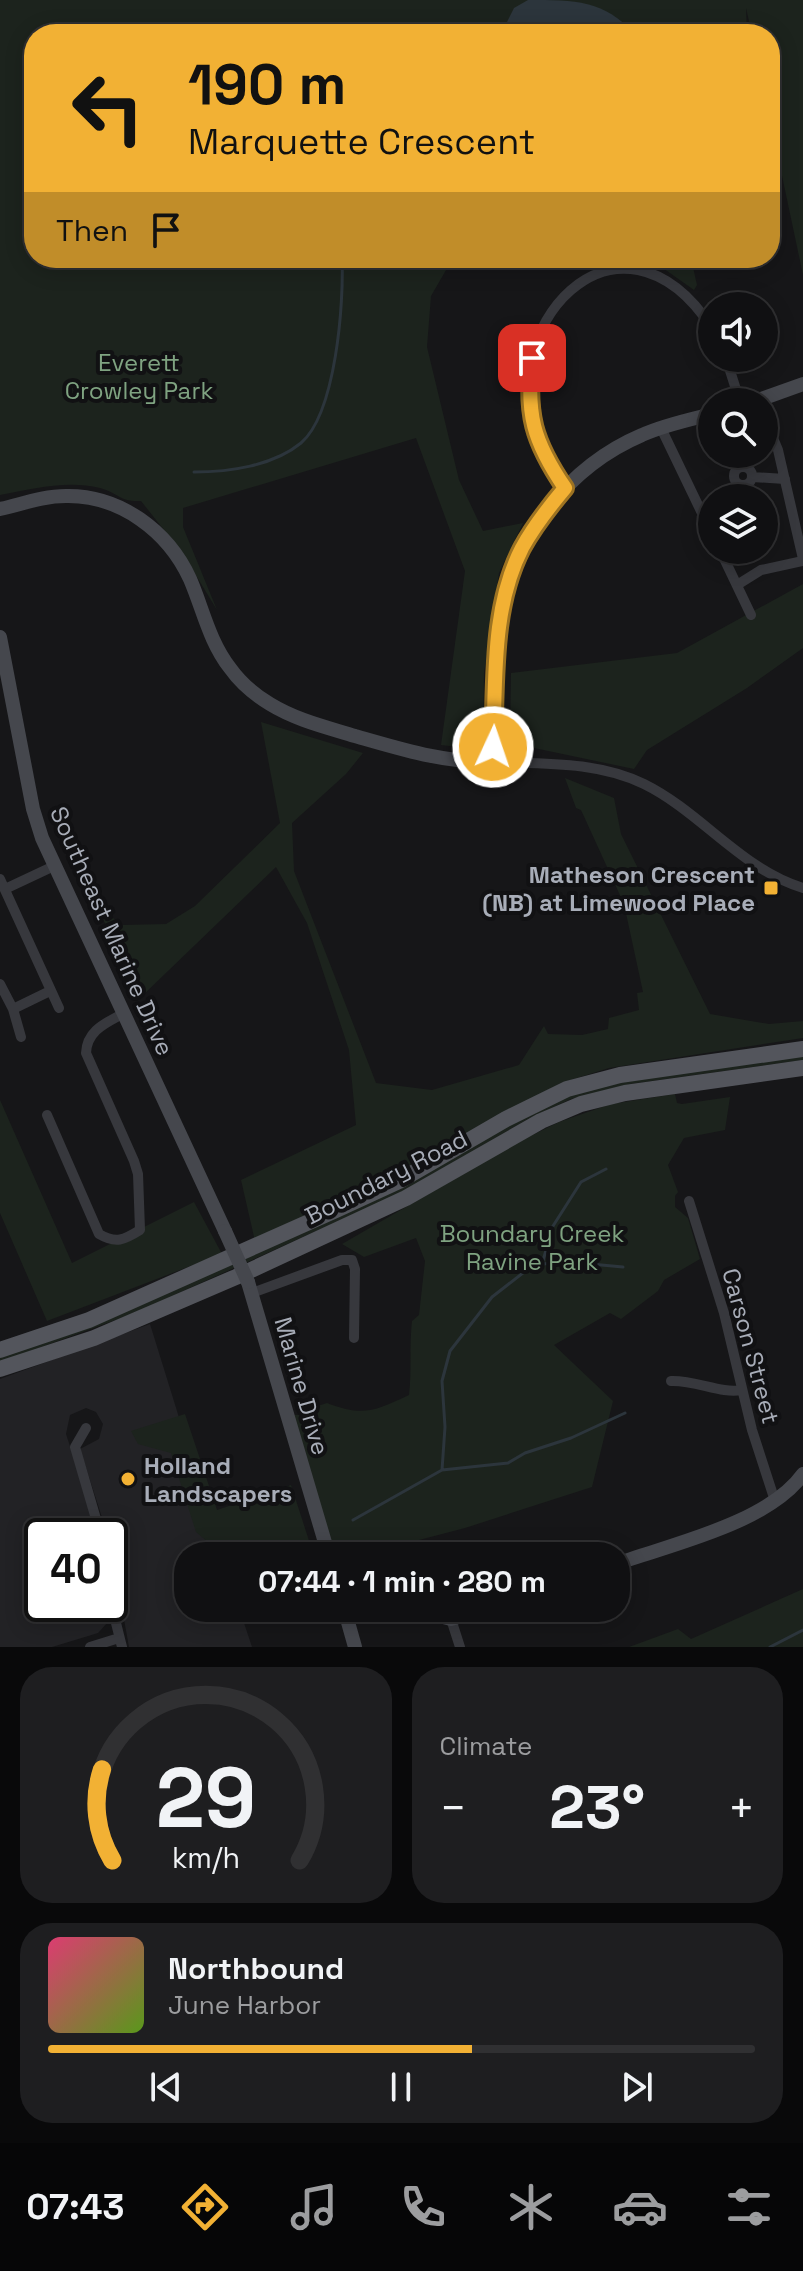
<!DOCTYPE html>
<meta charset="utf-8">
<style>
body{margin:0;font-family:"Space Grotesk",sans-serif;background:#1e1e20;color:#f1f3f6;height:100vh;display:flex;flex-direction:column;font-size:30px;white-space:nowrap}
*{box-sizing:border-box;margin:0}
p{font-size:26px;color:#9c9d9f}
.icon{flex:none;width:44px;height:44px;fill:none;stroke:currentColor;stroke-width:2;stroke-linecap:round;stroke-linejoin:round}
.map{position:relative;height:1647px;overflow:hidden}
.sheet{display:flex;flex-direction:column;gap:20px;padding:20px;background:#09090a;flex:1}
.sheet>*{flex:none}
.banner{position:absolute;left:24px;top:24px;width:756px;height:244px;border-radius:32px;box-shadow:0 4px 20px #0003,0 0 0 2px #303032;background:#f2b134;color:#111;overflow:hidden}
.buttons{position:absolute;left:698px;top:292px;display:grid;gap:16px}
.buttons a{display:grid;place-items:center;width:80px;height:80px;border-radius:50%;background:#101012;box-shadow:0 4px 20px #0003,0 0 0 2px #303032;font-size:40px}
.speed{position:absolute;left:24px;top:1518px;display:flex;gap:16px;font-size:40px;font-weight:700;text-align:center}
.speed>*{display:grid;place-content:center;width:104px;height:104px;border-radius:50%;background:#101012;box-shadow:0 4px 20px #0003,0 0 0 2px #303032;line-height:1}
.speed .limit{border:4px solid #111;border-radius:12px;background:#fff;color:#111}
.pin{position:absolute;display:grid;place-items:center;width:68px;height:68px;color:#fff;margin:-34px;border-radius:16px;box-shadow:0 4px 12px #0006}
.me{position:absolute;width:88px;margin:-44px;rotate:3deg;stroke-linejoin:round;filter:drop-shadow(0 0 6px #0008)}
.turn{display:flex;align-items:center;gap:28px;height:168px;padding:0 32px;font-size:36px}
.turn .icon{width:104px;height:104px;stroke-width:2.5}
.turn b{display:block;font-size:56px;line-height:68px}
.then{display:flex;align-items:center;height:76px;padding:0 32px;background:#0003;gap:16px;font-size:30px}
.big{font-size:60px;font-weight:800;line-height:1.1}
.sheet .card{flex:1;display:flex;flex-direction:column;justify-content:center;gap:12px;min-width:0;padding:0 28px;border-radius:32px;background:#1e1e20}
.sheet .dial{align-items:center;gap:0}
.dial svg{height:208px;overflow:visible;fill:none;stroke:#303032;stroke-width:7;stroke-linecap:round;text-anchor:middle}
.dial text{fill:#f1f3f6;stroke:none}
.song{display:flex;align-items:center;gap:24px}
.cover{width:96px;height:96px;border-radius:12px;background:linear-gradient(135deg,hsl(340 70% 55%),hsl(90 70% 35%))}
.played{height:8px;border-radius:4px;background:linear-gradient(90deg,#f2b134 60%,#303032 60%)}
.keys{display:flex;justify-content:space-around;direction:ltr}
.heat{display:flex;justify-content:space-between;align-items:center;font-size:44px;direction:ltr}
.sheet .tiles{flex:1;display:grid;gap:20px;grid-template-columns:1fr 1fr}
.card:last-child{grid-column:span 2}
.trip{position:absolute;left:174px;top:1542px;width:456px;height:80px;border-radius:32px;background:#101012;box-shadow:0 4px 20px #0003,0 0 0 2px #303032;font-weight:800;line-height:80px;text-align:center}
.tabs{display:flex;height:128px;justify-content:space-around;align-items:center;background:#060607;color:#9c9d9f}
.tabs .icon{width:56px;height:56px}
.tabs .selected{color:#f2b134}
.tabs b{font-size:36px;color:#f1f3f6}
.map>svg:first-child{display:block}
</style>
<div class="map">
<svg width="803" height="1647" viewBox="0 0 803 1647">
<rect width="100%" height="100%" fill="#161618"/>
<path fill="#222225" d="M150,1324L222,1556H188V1608H239L252,1647H129L122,1608L125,1607L120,1576L110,1536H108L80,1449L99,1439L103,1424L96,1412L86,1408L70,1415L66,1434L93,1517L95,1536H42V1604H103L107,1623L98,1633L52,1647H0V1379Z"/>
<path fill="#1c231d" d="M0,0H803V275L770,119V34H752L746,8L747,34H34V258H453L431,296L427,347L459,480L483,531L523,523L499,573L484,673L483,750L441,745L465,571L416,438L183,508V527L217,610L183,554L141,501C119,502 119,493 100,488C67,480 33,489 0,495Z
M660,258H691L697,285L694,290L660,266Z
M803,584V648L747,688L647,750L634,769L515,744L510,736L511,673L677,653Z
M261,722L363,753L346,774L292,823L294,871L376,1083L432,1090L519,1065L544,1026L548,1034L582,1035L608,1029L609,1018L639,1010L637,993L643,992L624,904L581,810L576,808L565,778L614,798L621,834L710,1014L769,1024L803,1021V1038L609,1068L561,1083L414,1163L255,1241L241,1180L356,1125L349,1050L307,923L276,867L141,997L97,907L123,925L166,924L195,906L280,823Z
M803,1054V1060L630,1084L571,1099L528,1119L402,1192L374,1205L132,1314L0,1362V1356L57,1336L538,1107L581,1089Z
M675,1094L677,1103L682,1104L730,1097L725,1130L684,1138L668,1165L678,1192L675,1196V1207L688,1218L700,1259L664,1280L658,1291L621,1319L610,1313L554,1345L613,1401L592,1487L465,1528L381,1550L380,1556H335L293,1415H303L302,1411L327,1403C363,1417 375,1411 409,1395C412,1369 409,1348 412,1321L419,1315L425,1261L416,1238L364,1257L342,1244L520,1141L559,1122L611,1104Z
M0,1100L72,1263L194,1202L222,1254L47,1321L0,1213Z
M185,1414L217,1510L291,1485L314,1556H224L196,1532L171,1453L138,1444L131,1431Z
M803,1589V1647H629L678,1629L691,1639Z"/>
<path fill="#2c353c" d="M528,0C576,0 603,0 635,34H501L514,8Z"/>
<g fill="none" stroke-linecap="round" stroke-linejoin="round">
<path stroke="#2c353c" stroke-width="3" d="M194,472C229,472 273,466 301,443C336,413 344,303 342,258
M542,1264L553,1226L581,1182L606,1169
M442,1470L445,1427L442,1381L450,1351L492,1297L528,1269L542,1264L569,1262L623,1267
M353,1520L442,1470L508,1463L525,1453L571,1438L625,1413
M770,1647L803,1630"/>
<path stroke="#37383d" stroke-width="10" d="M726,358L740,402
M764,417L778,450L803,559
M661,428L712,534
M734 476a9 9 0 1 1 18 0a9 9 0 1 1-18 0Z
M752,477L785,479
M565,488C557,477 547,464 542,452C485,328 619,186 712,328
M720,550L751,615
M737,585L761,570L803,561
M492,762C543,764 597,761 644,784C701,812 741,869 803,888
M0,879L59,1008
M5,889L54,866
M0,984L13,1009L21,1037
M13,1009L50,991
M47,1115L99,1234C116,1244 124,1240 140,1230L138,1174L134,1161L86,1053C87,1030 106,1023 124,1013
M689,1201L724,1313L752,1430L775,1501
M252,1293L342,1260H352L355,1269L354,1338
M671,1381C695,1380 722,1394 741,1390
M86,1428L75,1447L101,1536
M110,1599L122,1647
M451,1619L460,1647
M90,1647L119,1638"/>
<path stroke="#45474d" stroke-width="14" d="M753,402L803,384
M0,509C22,504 43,496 66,496C120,495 168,531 190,579C203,609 209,641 230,668C240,682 255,695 270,704C296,720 326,727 355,736C401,749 444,763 492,762C494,714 494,664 501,616C513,537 569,466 642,435C664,425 688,420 712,414
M0,637L33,809L42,838L225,1231
M248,1282L329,1556
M616,1564C672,1544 768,1523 803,1474
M344,1608L355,1647
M409,1608L451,1619L491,1608"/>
<path stroke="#53555c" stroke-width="16" d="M0,1350L89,1320L336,1210L399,1181L506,1119L567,1089L620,1075L803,1049
M0,1369L94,1338L236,1277L406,1198L541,1121L581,1104L625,1093L803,1068"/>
<path stroke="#45474d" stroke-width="14" d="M225,1231L248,1282"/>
</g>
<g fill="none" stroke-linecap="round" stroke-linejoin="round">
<g stroke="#9d7322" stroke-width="20">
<path id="route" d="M493,747C496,682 491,608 522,548C534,526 549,507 565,488C533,441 526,414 532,358"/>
</g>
<use href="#route" stroke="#f2b134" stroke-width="14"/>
</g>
<g fill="#f2b134" stroke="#111113" stroke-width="3">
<rect x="763" y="880" width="16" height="16" rx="4"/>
<circle cx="128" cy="1479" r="8"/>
</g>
<g text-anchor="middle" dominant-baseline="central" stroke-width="8" stroke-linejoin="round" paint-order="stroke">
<g font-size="24" fill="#7fa381" stroke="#111113">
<text x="139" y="362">Everett<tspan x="139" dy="28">Crowley Park</tspan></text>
<text x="532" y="1233">Boundary Creek<tspan x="532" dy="28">Ravine Park</tspan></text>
</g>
<g font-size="24" font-weight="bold" fill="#a8adb8" stroke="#111113" text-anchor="end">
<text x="755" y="874">Matheson Crescent<tspan x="755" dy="28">(NB) at Limewood Place</tspan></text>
<text x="144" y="1465" text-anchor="start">Holland<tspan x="144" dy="28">Landscapers</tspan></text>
</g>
<g font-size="24" fill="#a8adb8" stroke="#111113">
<text transform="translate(112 931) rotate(66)">Southeast Marine Drive</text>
<text transform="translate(386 1177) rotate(-27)">Boundary Road</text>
<text transform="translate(751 1346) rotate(75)">Carson Street</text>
<text transform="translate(302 1386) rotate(74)">Marine Drive</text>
</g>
</g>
</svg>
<div class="buttons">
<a><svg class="icon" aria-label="sound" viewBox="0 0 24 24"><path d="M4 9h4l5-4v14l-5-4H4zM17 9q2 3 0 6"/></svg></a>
<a><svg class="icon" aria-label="search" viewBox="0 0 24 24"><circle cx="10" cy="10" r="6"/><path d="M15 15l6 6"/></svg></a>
<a><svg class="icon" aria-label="layers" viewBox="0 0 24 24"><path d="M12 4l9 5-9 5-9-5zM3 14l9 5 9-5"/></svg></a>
</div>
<div class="speed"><div class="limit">40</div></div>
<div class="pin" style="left:532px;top:358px;background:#d93025"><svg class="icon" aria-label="arrive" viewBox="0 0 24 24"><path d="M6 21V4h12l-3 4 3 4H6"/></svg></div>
<svg class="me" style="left:493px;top:747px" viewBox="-20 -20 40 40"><circle r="17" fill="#f2b134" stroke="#fff" stroke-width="3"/><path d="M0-11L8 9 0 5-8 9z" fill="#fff"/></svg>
<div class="trip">07:44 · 1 min · 280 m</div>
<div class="banner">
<div class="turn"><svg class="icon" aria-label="left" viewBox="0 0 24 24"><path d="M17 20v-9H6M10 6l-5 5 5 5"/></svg><div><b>190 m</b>Marquette Crescent</div></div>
<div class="then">Then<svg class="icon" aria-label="arrive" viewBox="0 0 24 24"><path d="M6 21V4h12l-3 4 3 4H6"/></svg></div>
</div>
</div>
<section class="sheet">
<div class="tiles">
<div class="card dial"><svg viewBox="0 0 100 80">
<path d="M14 69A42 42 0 1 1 86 69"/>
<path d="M14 69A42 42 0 0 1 10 34" stroke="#f2b134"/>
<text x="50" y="56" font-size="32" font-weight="700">29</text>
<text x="50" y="72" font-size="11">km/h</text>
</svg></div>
<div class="card"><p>Climate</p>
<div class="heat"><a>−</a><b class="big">23°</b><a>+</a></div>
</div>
<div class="card">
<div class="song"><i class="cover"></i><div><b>Northbound</b><p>June Harbor</p></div></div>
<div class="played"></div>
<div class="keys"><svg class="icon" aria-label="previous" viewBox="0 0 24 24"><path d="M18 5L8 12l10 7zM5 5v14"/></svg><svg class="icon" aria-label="pause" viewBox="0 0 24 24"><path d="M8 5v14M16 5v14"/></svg><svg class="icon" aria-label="next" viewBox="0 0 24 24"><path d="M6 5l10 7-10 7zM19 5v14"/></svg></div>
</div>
</div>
</section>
<nav class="tabs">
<b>07:43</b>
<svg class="icon selected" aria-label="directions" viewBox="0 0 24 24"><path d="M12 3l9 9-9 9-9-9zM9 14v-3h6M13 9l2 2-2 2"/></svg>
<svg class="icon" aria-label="music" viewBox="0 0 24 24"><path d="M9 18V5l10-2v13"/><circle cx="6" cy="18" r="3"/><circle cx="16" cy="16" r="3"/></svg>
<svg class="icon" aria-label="phone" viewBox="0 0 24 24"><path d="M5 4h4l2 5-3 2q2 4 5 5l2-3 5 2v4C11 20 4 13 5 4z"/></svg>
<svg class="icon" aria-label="climate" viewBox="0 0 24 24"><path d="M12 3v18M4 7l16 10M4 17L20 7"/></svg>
<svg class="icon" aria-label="car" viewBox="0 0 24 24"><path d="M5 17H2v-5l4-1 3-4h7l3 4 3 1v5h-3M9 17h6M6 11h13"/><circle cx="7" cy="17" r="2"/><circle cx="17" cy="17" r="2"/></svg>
<svg class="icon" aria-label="filters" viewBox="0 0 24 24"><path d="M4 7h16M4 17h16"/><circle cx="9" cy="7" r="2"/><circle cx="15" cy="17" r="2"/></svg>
</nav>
